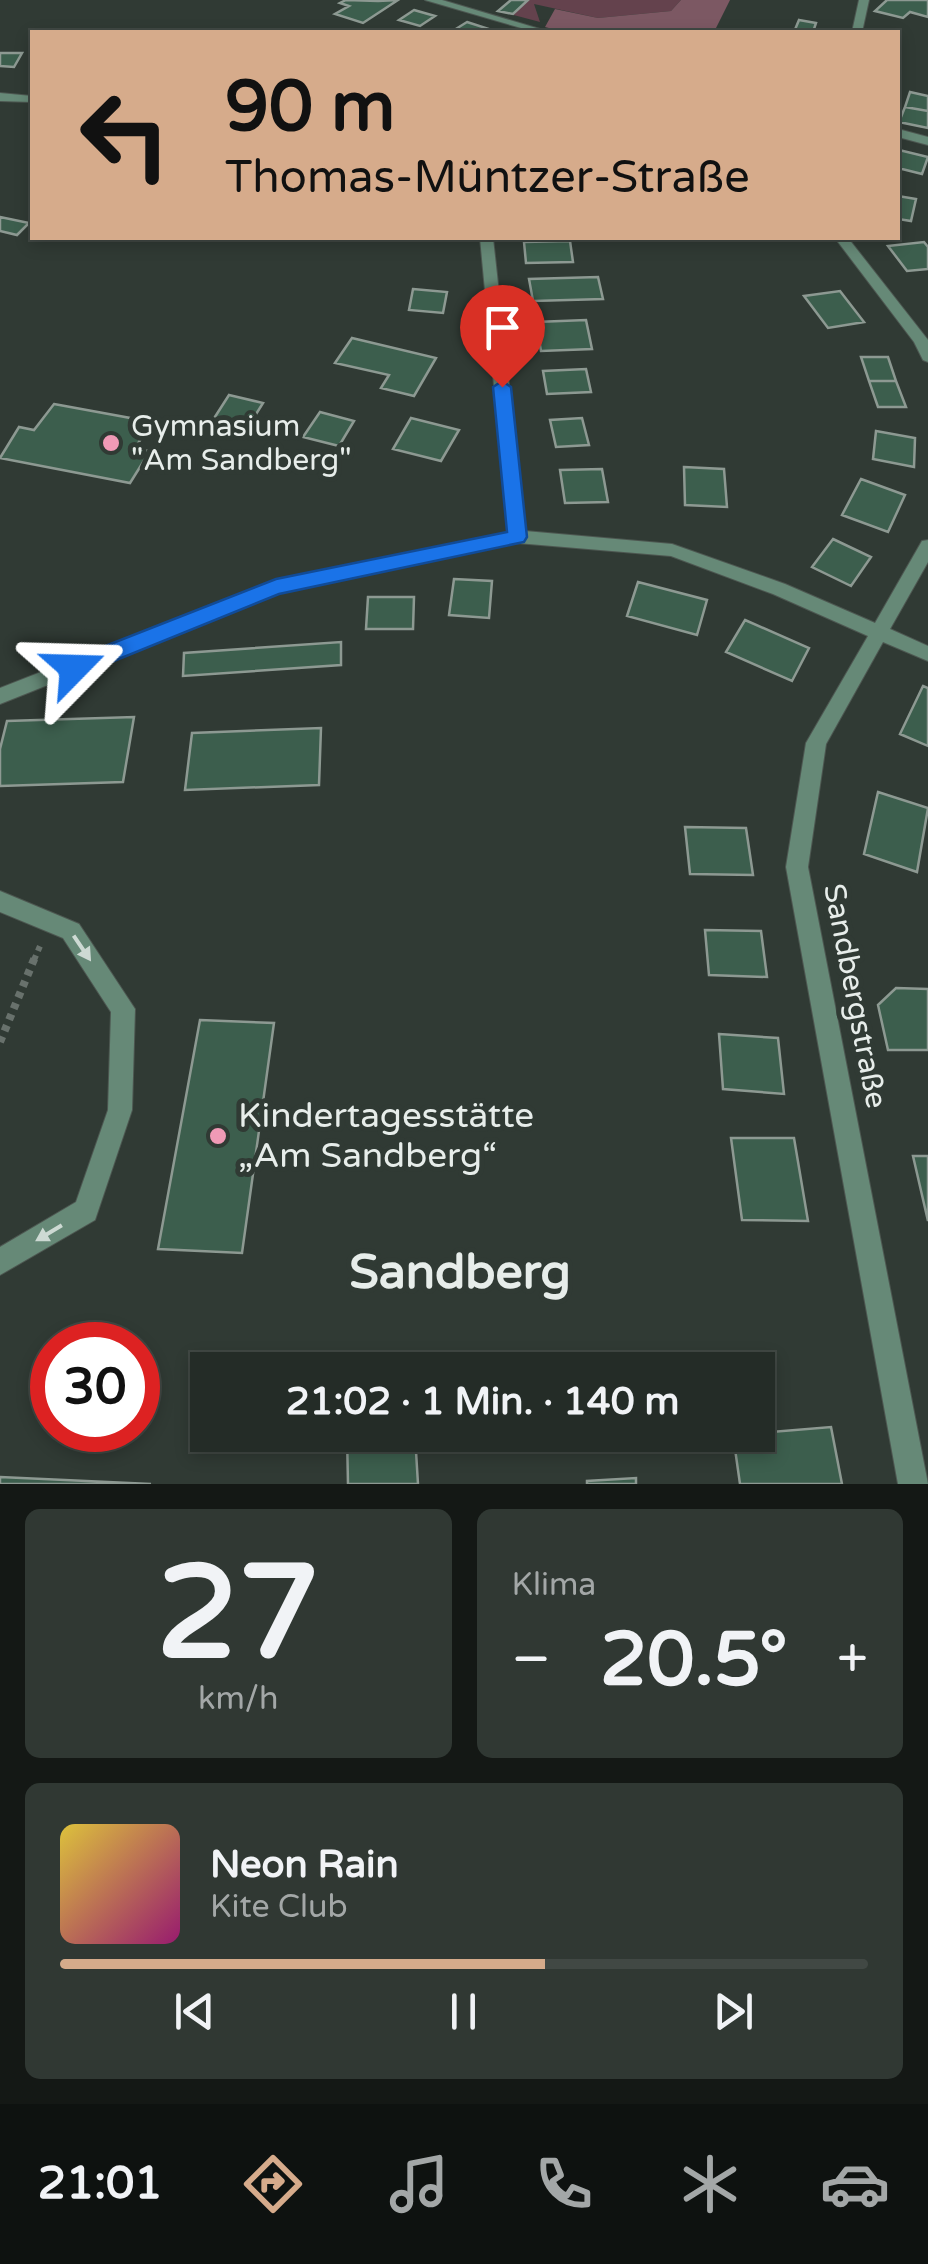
<!DOCTYPE html>
<html lang="de">
<meta charset="utf-8">
<style>
body{margin:0;font-family:"Varela Round",sans-serif;background:#303833;color:#f1f3f6;height:100vh;display:flex;flex-direction:column;font-size:38px;white-space:nowrap}
*{box-sizing:border-box;margin:0}
p{font-size:32px;color:#a3a7a7}
.icon{flex:none;width:55px;height:55px;fill:none;stroke:currentColor;stroke-width:2;stroke-linecap:round;stroke-linejoin:round}
.map{position:relative;height:1484px;overflow:hidden}
.panel{display:flex;flex-direction:column;gap:25px;padding:25px;background:#141815;flex:1}
.panel>*{flex:none}
.top-card{position:absolute;left:30px;top:30px;width:870px;height:210px;border-radius:0px;box-shadow:0 5px 15px #0003,0 0 0 2px #414844;background:#d6ab8b;color:#111;overflow:hidden}
.speed{position:absolute;left:30px;top:1322px;display:flex;gap:20px;font-size:50px;font-weight:700;text-align:center}
.speed>*{display:grid;place-content:center;width:130px;height:130px;border-radius:50%;background:#242c27;box-shadow:0 5px 15px #0003,0 0 0 2px #414844;line-height:1}
.speed .limit{border:15px solid #d22;background:#fff;color:#111}
.pin{position:absolute;display:grid;place-items:center;width:85px;height:85px;color:#fff;margin:-102px -42px;border-radius:50% 50% 50% 0;rotate:-45deg;box-shadow:0 0 10px #0007}
.pin .icon{rotate:45deg}
.me{position:absolute;width:110px;margin:-55px;rotate:68deg;stroke-linejoin:round;filter:drop-shadow(0 0 8px #0008)}
.turn{display:flex;align-items:center;gap:35px;height:210px;padding:0 30px;font-size:45px}
.turn .icon{width:130px;height:130px;stroke-width:2.5}
.turn b{display:block;font-size:70px;line-height:85px}
.big{font-size:75px;font-weight:800;line-height:1.1}
.panel .widget{flex:1;display:flex;flex-direction:column;justify-content:center;gap:15px;min-width:0;padding:0 35px;border-radius:15px;background:#303833}
.panel .dial{align-items:center;gap:0}
.dial b{font-size:130px;line-height:1}
.song{display:flex;align-items:center;gap:30px}
.cover{width:120px;height:120px;border-radius:15px;background:linear-gradient(135deg,hsl(50 70% 55%),hsl(320 70% 35%))}
.played{height:10px;border-radius:5px;background:linear-gradient(90deg,#d6ab8b 60%,#414844 60%)}
.keys{display:flex;justify-content:space-around;direction:ltr}
.heat{display:flex;justify-content:space-between;align-items:center;font-size:55px;direction:ltr}
.panel .tiles{flex:1;display:grid;gap:25px;grid-template-columns:1fr 1fr}
.widget:last-child{grid-column:span 2}
.trip{position:absolute;left:190px;top:1352px;width:585px;height:100px;border-radius:0px;background:#242c27;box-shadow:0 5px 15px #0003,0 0 0 2px #414844;font-weight:800;line-height:100px;text-align:center}
.dock{display:flex;height:160px;justify-content:space-around;align-items:center;background:#0e1210;color:#a3a7a7}
.dock .icon{width:70px;height:70px}
.dock .current{color:#d6ab8b}
.dock b{font-size:45px;color:#f1f3f6}
.map>svg:first-child{display:block}
</style>
<div class="map">
<svg width="928" height="1484" viewBox="0 0 928 1484">
<rect width="100%" height="100%" fill="#303a34"/>
<path fill="#64424d" d="M511,0H681L671,11L598,18L534,4L540,22L498,11Z"/>
<path fill="#7c5863" d="M681,0H730L714,32H564L545,27L555,9L598,18L671,11Z"/>
<path fill="#3c5e4d" stroke="#8d9992" stroke-width="2.5" d="M346,0L378,1L398,0L363,23L335,14L349,6L340,3Z
M511,0H528L513,14L498,11Z
M887,0H928V17L910,12L903,18L875,11Z
M414,10L435,16L420,26L399,20Z
M799,20L816,23L814,29L822,32H794Z
M467,22L489,29L484,32H451Z
M0,53H22L14,67L0,66Z
M910,92L928,96V111L905,107Z
M905,107L928,111V128L899,122Z
M899,150L928,157L922,174L898,168Z
M898,196L916,199L911,221L898,219Z
M0,217L29,223L17,235L0,231Z
M570,241L573,262L526,263L524,242Z
M924,242L928,247V269L907,271L888,246Z
M598,277L603,299L533,301L529,279Z
M413,289L447,292L443,313L409,310Z
M840,291L864,322L828,328L804,296Z
M586,320L592,349L541,351L536,322Z
M352,338L436,358L414,396L381,388L389,375L335,363Z
M861,357H888L896,381H869Z
M586,369L591,392L547,394L543,371Z
M869,381H896L906,407H878Z
M229,395L263,403L248,427L213,420Z
M54,404L152,422L135,448L150,451L130,483L0,458L19,427L34,430Z
M320,412L354,421L339,446L303,437Z
M411,418L459,430L441,461L393,449Z
M582,418L589,445L556,447L550,420Z
M876,431L915,438L914,467L873,459Z
M684,467L724,469L727,507L685,505Z
M602,469L608,502L565,503L560,470Z
M861,479L905,495L888,532L842,515Z
M833,539L871,557L851,586L812,567Z
M454,579L492,581L489,618L449,615Z
M638,582L707,600L697,635L627,616Z
M368,597H414L413,629H366Z
M745,620L809,648L792,681L726,652Z
M341,642V665L183,676L184,653Z
M923,686L928,688V746L900,734Z
M134,717L123,782L0,786V749L7,721Z
M321,728L319,785L185,790L192,733Z
M878,792L928,808L917,872L864,854Z
M685,827L746,828L753,875L690,874Z
M705,930L761,931L767,977L709,975Z
M896,988L928,989V1050H888L878,1005Z
M200,1020L274,1023L242,1253L158,1249Z
M719,1034L778,1038L784,1094L723,1089Z
M731,1138H794L808,1221L742,1220Z
M913,1156H928V1221Z
M831,1427L842,1484H740L733,1435Z
M347,1435H415L418,1484H348Z
M0,1477L151,1484H0Z
M636,1478V1484H587V1481Z"/>
<g fill="none" stroke-linecap="round" stroke-linejoin="round">
<g stroke="#4d5751" stroke-width="2">
<path id="lane" d="M0,891L79,924L135,1009L132,1110L95,1220L0,1275V1247L76,1202L108,1110L111,1012L63,938L0,912Z"/>
</g>
<g stroke="#4d5751" stroke-width="2">
<path id="street" d="M425,0H442L550,32H535Z
M859,0H869L862,32H852Z
M0,93L32,96V102L0,101Z
M898,129L928,137V145L898,137Z
M480,238H493L525,531L672,544L785,584L875,623L922,541L928,540V562L890,629L928,646V661L883,642L826,744L808,867L928,1484H898L786,867L806,743L868,636L773,594L671,556L517,543L279,593L0,704V688L276,580L508,533Z
M835,238H848L928,340V362L923,360L914,342Z"/>
</g>
<path stroke="#68716c" stroke-width="6" stroke-dasharray="5 5" stroke-linecap="butt" d="M34,960L40,946"/>
<path stroke="#68716c" stroke-width="8" stroke-dasharray="6 6" stroke-linecap="butt" d="M0,1042L35,957"/>
<use href="#lane" fill="#668977" fill-rule="evenodd"/>
<use href="#street" fill="#668977" fill-rule="evenodd"/>
</g>
<defs><path id="oneway-solid" d="M-6-.8H1V-3.2L6.5 0L1 3.2V.8H-6Z" transform="scale(2.5)"/></defs>
<g fill="#cdd9d3">
<use href="#oneway-solid" transform="translate(82 948) rotate(56)"/>
<use href="#oneway-solid" transform="translate(49 1233) rotate(149)"/>
</g>
<path fill="#1a73e8" stroke="#114b97" stroke-width="2.5" d="M502,381L511,387L527,537L524,542L279,594L82,674H67L64,668L67,661L276,579L507,532L493,387Z"/>
<g fill="#f09ab6" stroke="#303a34" stroke-width="4">
<circle cx="111" cy="443" r="10"/>
<circle cx="218" cy="1136" r="10"/>
</g>
<g text-anchor="middle" dominant-baseline="central" stroke-width="10" stroke-linejoin="round" paint-order="stroke">
<g font-size="30" fill="#e7edea" stroke="#303a34" text-anchor="start">
<text x="131" y="426">Gymnasium<tspan x="131" dy="34">"Am Sandberg"</tspan></text>
</g>
<g font-size="30" fill="#e7edea" stroke="#303a34">
<text transform="translate(855 996) rotate(79)">Sandbergstraße</text>
</g>
<g font-size="35" fill="#e7edea" stroke="#303a34" text-anchor="start">
<text x="238" y="1116">Kindertagesstätte<tspan x="238" dy="40">„Am Sandberg“</tspan></text>
</g>
<g font-size="48" font-weight="bold" fill="#e7edea" stroke="#303a34">
<text x="460" y="1273">Sandberg</text>
</g>
</g>
</svg>
<div class="speed"><div class="limit">30</div></div>
<div class="pin" style="left:502px;top:387px;background:#d93025"><svg class="icon" aria-label="arrive" viewBox="0 0 24 24"><path d="M6 21V4h12l-3 4 3 4H6"/></svg></div>
<svg class="me" style="left:74px;top:668px" viewBox="-20 -20 40 40"><path d="M0-17L14 15 0 8-14 15z" fill="#1a73e8" stroke="#fff" stroke-width="4"/></svg>
<div class="trip">21:02 · 1 Min. · 140 m</div>
<div class="top-card">
<div class="turn"><svg class="icon" aria-label="left" viewBox="0 0 24 24"><path d="M17 20v-9H6M10 6l-5 5 5 5"/></svg><div><b>90 m</b>Thomas-Müntzer-Straße</div></div>
</div>
</div>
<section class="panel">
<div class="tiles">
<div class="widget dial"><b>27</b><p>km/h</p></div>
<div class="widget"><p>Klima</p>
<div class="heat"><a>−</a><b class="big">20.5°</b><a>+</a></div>
</div>
<div class="widget">
<div class="song"><i class="cover"></i><div><b>Neon Rain</b><p>Kite Club</p></div></div>
<div class="played"></div>
<div class="keys"><svg class="icon" aria-label="previous" viewBox="0 0 24 24"><path d="M18 5L8 12l10 7zM5 5v14"/></svg><svg class="icon" aria-label="pause" viewBox="0 0 24 24"><path d="M8 5v14M16 5v14"/></svg><svg class="icon" aria-label="next" viewBox="0 0 24 24"><path d="M6 5l10 7-10 7zM19 5v14"/></svg></div>
</div>
</div>
</section>
<nav class="dock">
<b>21:01</b>
<svg class="icon current" aria-label="directions" viewBox="0 0 24 24"><path d="M12 3l9 9-9 9-9-9zM9 14v-3h6M13 9l2 2-2 2"/></svg>
<svg class="icon" aria-label="music" viewBox="0 0 24 24"><path d="M9 18V5l10-2v13"/><circle cx="6" cy="18" r="3"/><circle cx="16" cy="16" r="3"/></svg>
<svg class="icon" aria-label="phone" viewBox="0 0 24 24"><path d="M5 4h4l2 5-3 2q2 4 5 5l2-3 5 2v4C11 20 4 13 5 4z"/></svg>
<svg class="icon" aria-label="climate" viewBox="0 0 24 24"><path d="M12 3v18M4 7l16 10M4 17L20 7"/></svg>
<svg class="icon" aria-label="car" viewBox="0 0 24 24"><path d="M5 17H2v-5l4-1 3-4h7l3 4 3 1v5h-3M9 17h6M6 11h13"/><circle cx="7" cy="17" r="2"/><circle cx="17" cy="17" r="2"/></svg>
</nav>
